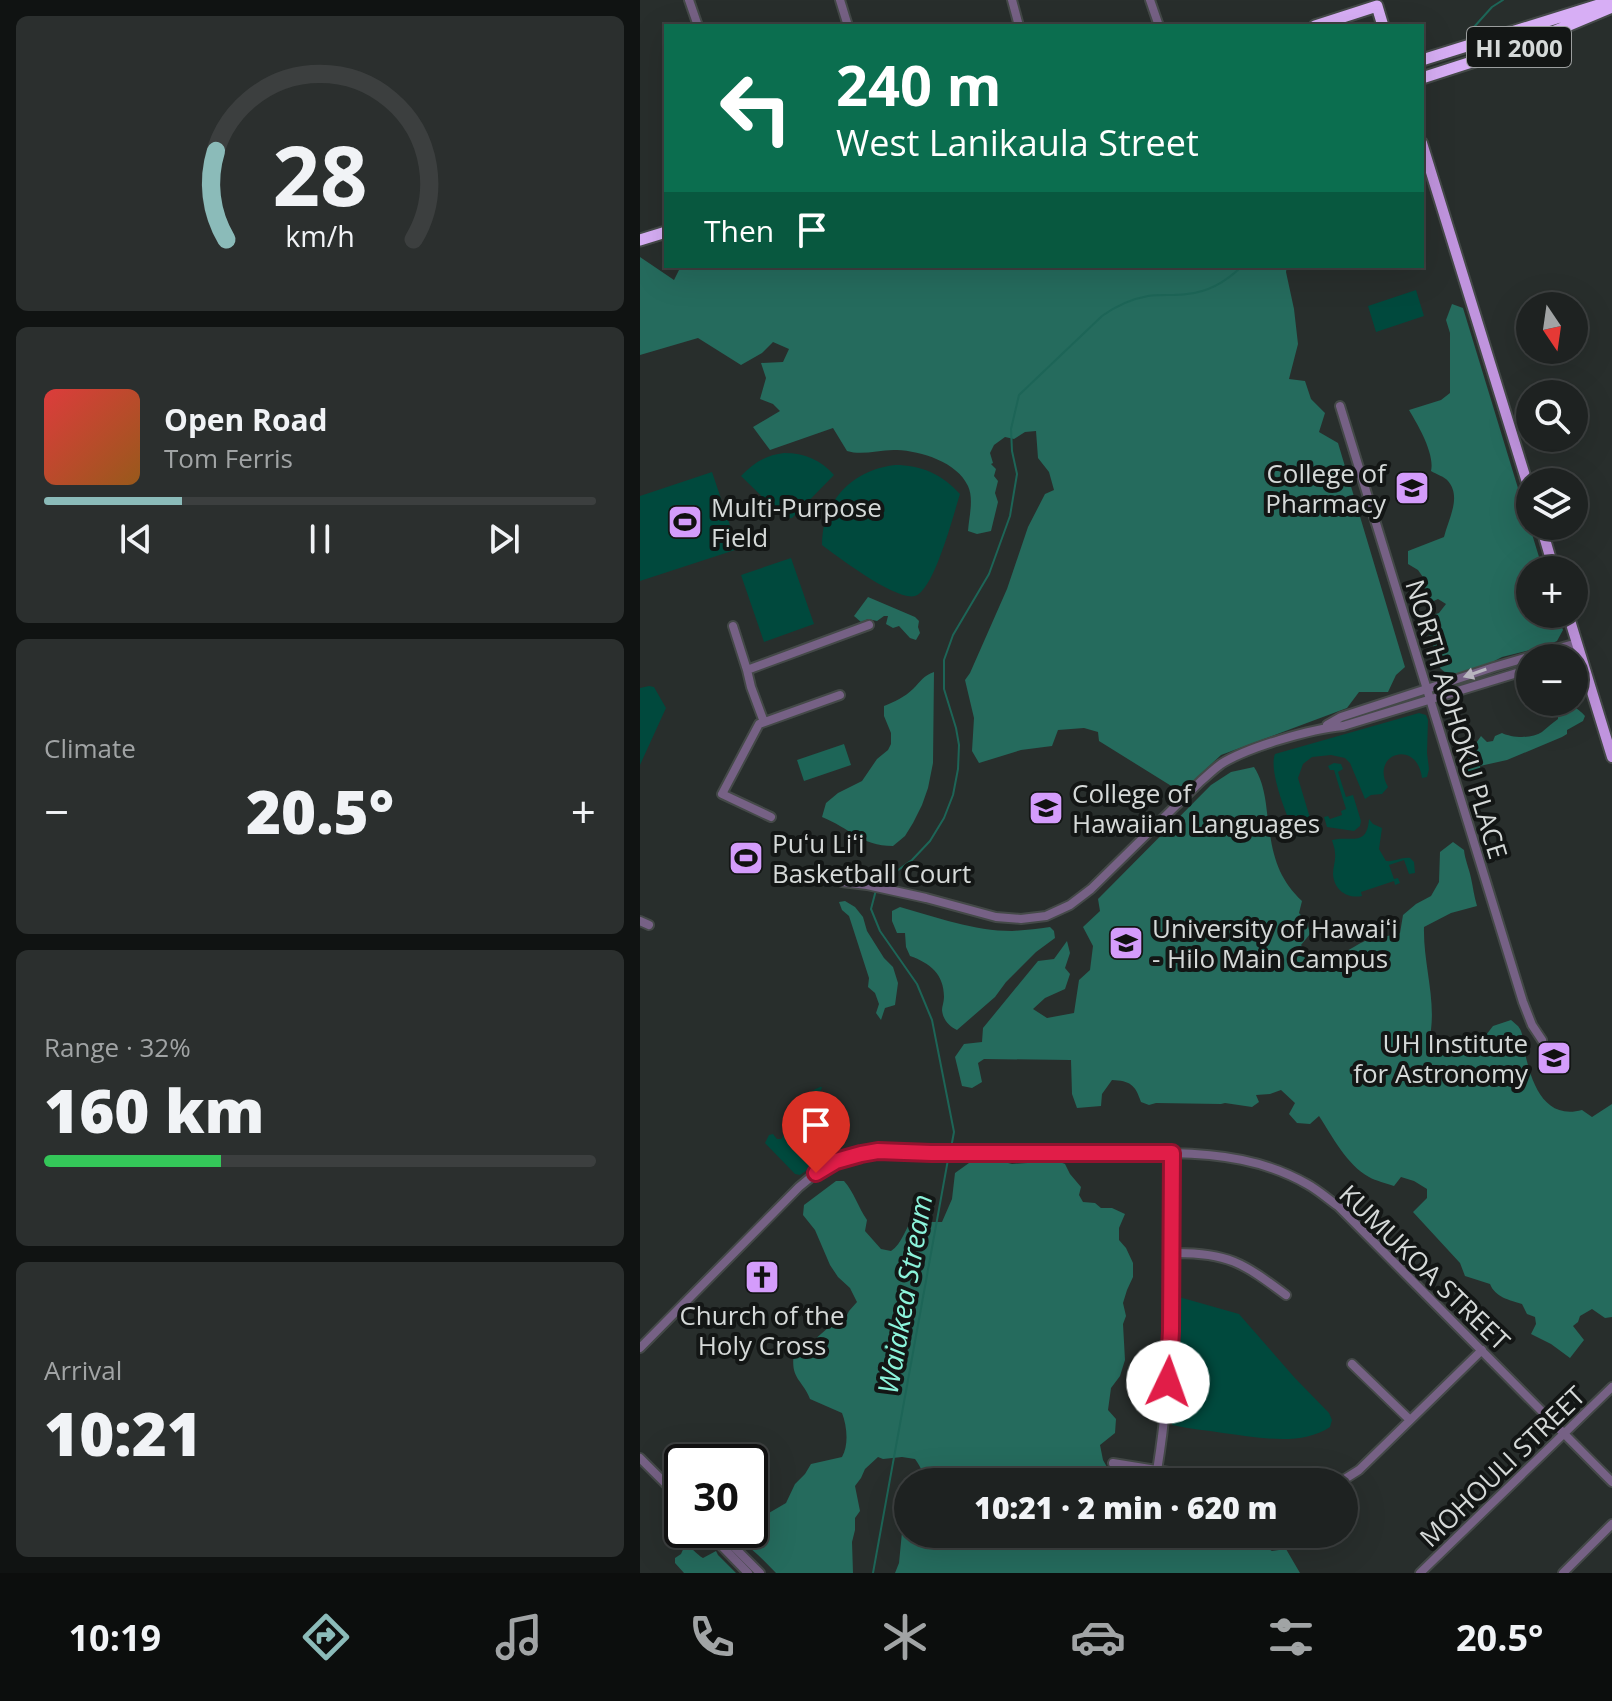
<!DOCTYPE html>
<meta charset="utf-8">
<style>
body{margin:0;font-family:"Open Sans",sans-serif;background:#2b2f2e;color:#f1f3f6;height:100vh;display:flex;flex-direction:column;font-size:30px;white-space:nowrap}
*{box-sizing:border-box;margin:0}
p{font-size:26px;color:#a1a4a5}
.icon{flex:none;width:44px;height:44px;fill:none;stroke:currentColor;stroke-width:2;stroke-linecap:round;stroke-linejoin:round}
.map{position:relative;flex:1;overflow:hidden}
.panel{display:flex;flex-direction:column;gap:16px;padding:16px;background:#101312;width:640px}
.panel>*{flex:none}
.banner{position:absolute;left:24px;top:24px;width:760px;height:244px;border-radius:0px;box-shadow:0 8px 32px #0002,0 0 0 2px #3c3f3f;background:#0b6e4f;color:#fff;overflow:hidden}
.needle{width:52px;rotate:167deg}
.tools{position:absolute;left:876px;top:292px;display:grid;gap:16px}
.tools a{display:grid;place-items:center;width:72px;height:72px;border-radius:50%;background:#1e2221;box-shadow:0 8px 32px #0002,0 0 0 2px #3c3f3f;font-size:40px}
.speed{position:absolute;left:24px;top:1444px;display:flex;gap:16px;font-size:40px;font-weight:700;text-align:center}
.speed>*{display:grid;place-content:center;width:104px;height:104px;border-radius:50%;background:#1e2221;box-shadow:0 8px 32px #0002,0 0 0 2px #3c3f3f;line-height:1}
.speed .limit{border:4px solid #111;border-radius:12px;background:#fff;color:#111}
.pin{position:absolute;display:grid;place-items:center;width:68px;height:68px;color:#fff;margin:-82px -34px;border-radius:50% 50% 50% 0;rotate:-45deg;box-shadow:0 0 8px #0007}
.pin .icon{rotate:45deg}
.me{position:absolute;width:88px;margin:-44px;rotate:3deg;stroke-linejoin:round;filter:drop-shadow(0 0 6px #0008)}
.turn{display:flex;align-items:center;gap:28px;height:168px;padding:0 40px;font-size:36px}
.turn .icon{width:104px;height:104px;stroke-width:2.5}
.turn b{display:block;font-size:56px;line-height:68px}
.then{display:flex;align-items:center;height:76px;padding:0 40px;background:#0003;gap:16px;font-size:30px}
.big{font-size:60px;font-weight:800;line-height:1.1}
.panel .tile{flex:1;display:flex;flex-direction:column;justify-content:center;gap:12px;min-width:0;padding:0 28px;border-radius:12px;background:#2b2f2e}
.panel .dial{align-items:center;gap:0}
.dial svg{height:208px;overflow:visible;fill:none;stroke:#3c3f3f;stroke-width:7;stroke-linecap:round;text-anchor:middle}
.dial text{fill:#f1f3f6;stroke:none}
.song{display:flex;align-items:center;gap:24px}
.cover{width:96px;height:96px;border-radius:12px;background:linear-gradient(135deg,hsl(0 70% 55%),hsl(30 70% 35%))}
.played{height:8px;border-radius:4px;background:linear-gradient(90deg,#8bbbb9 25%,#3c3f3f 25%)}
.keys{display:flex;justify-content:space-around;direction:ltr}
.heat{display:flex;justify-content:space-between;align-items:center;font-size:44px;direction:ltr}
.charge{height:12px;border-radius:6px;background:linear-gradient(90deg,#34c759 32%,#3c3f3f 0)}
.trip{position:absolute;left:254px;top:1468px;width:464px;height:80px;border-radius:40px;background:#1e2221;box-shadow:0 8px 32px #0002,0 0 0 2px #3c3f3f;font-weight:800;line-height:80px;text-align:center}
.dock{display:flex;height:128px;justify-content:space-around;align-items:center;background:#0c0e0d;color:#a1a4a5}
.dock .icon{width:56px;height:56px}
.dock .selected{color:#8bbbb9}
.dock b{font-size:36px;color:#f1f3f6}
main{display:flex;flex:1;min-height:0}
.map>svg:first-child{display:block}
</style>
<main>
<section class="panel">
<div class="tile dial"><svg viewBox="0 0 100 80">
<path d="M14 69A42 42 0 1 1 86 69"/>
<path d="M14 69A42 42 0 0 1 10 35" stroke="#8bbbb9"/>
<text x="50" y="56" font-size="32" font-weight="700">28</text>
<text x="50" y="72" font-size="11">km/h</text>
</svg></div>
<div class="tile">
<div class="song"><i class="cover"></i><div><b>Open Road</b><p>Tom Ferris</p></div></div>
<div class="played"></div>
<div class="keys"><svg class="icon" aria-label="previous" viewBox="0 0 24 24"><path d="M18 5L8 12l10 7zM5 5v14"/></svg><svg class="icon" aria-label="pause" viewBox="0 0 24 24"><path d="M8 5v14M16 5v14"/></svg><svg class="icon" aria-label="next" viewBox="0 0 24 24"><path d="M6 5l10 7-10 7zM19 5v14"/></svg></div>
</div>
<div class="tile"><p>Climate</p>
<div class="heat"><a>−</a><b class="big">20.5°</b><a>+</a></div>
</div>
<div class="tile"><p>Range · 32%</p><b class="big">160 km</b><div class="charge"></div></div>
<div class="tile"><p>Arrival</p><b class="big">10:21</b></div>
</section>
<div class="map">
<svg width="972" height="1573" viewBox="0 0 972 1573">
<rect width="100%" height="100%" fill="#282e2c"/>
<path fill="#00493d" d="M776,290L784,316L736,332L728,306Z
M144,453C165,453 181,460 194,475L152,518H144L101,476C113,463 126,455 144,453Z
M255,465C281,465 302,474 320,494C314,513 294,591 275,596C256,601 198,557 182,545C182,501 212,470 255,465Z
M72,472L98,549L0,581V496Z
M151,558L174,624L124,642L101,575Z
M9,686L14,687L26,708L0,765V688Z
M779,713L786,715L788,720L787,753L789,769L787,777L782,778C777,738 729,754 748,787L742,794L731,795L725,799L710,763L705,758L691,755L672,757L663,764L658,778L670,818H673L677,826L672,834L661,837L656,836C648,819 628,771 635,754Z
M694,763L701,764L703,769L698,772L706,797L713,795L721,821L720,826L714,831L687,827L684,817L688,816L690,819L702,815L701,811L706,809L694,770H690L688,766Z
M729,819L733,824L742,828L739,849L746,861C755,862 761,857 770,858L774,862L775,873L769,874L764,860L749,865L754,879L758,878L760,883L755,885L754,881L721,892L722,896C707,899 694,890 693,874C693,867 696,860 695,853C695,849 693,844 692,840C710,835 727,848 729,819Z
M180,1087H182C180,1095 176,1099 176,1108L181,1111L179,1116L183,1132L180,1136V1142L196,1137V1143L201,1149L200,1154L174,1165L160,1175L155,1174L125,1143L129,1135L133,1134L137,1139H141L145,1133L161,1124C154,1105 161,1095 180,1087Z
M539,1297L599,1314L654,1377L689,1413L692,1420L690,1427C660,1447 617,1437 583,1433C566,1430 549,1429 532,1425Z"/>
<path fill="#256b5d" d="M0,257L34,280L41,266H647L646,272L654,309L658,344L649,379L665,381L671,399L685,413L679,432L698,443L765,667L756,675L748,692H719L707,708L581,755L541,792L459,741L458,732L444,728L418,730L412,746L381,750L339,763L332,751L334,718L325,680L330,673L367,589L388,527L405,494L414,490L409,472L398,458L396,431L385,432L374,439L365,437L354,445L350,453L353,463L351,464L356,469L354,476L358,481L355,493L358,502L351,531L337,534L328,531C329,517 334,499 328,486C317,462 281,451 257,450C240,449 223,456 207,451L193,428L130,450L113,427L140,411L133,404L120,399L126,378L121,363L143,362L149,349L133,342L122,353L101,365L58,338L0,355Z
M812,304L823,308L903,570H890V614H917L923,630L917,641L906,646L862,657L835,671L809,676L800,668L784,618L799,613L806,604L798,599L783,606L773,597V583L785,580L778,570L768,564V551L804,537C808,520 822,497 808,481C805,477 796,474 791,471C795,454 778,425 769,410L801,400L810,393V333L806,320Z
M228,597L275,617L279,621L278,627L280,633L276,640L270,638L259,626L253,628L246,624L248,616H244L237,621L228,619L221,622L214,616Z
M294,672L293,763L288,788L282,805L273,823L265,836L253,846C221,846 210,828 182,817L186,803L198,793L222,781L237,759L248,750L251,744V733L244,716V706C254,702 265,697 273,689C281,681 283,676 294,672Z
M918,702C928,702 938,708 945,716L943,721L927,730V734L922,737L867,760L840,766L841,771L823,775L817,757L823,758L827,756L841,736L847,742L853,741L855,736L862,733C872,738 892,739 902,732C907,728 912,723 918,719Z
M614,767C627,787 626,812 630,834C634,862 642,882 662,901L659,913L667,922L670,934L661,945L672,958C699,961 705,950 727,940C737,936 749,937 760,933L763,915L776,904L791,896L799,882L800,852L813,842L824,850C825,860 829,868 831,878C833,887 834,896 837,906L811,913L784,927C783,966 798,1003 789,1041L796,1051L819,1048L843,1039L853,1026L871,1020C874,1023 878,1025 880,1029C883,1034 883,1042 884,1048C890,1078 902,1121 942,1110L952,1117L972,1104V1317L965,1318L952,1309L940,1316L938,1322L933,1326L944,1340L930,1358L911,1344L891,1334L896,1324L895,1317L887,1314L882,1304C869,1300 855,1297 850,1284L825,1276L820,1263L773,1212L787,1198V1189L774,1181L761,1177L754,1186C746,1183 736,1181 729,1177C707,1165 692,1136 679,1116L670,1124L657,1123L649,1114L655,1103L641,1090L630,1094L616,1095L619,1102L612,1107L585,1103L581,1104L516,1103L509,1105L501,1102C495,1084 490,1081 472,1080L462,1094L461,1106L437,1108L432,1094L431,1060L344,1059L338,1063L342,1082L332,1088L322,1086L315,1057L324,1044L342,1042L343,1028L398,961L414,959L427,941L430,953L425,968L430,974L425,989L405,998L393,1009L407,1018L434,1013L439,980L450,970L453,946L443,927L460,911L458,899L571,785L591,772Z
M205,901L215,907L223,917L227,931L244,958L253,967L258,983L255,1005L245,1008L241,1020L236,1013L239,1004L235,993L228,987L229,978L209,916L202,910L199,902Z
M260,907C296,917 334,931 372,931C385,930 397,929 410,927L414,931L415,938L396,952L366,982L355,997L317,1030C309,1026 303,1020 302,1010C302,1006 304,1002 304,997C304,974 290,963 270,956L266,947L265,933H257L252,921V911Z
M417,1161L425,1164L430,1174L441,1187L439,1195L443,1202L455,1203L461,1208H472L485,1214L479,1228V1240L486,1248L493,1263V1277L487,1290L483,1303L486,1316L483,1324L485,1360L480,1376L471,1388L468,1410L476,1419L475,1433L460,1445L463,1460L471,1474L470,1482H279C285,1473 281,1468 275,1459L262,1457L243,1459L238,1457L225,1469L221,1478L215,1486L220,1511L215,1518V1530L212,1542L213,1573H136C124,1561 114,1549 99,1541L100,1531L110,1530V1524L146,1503L155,1484L165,1474L171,1464L202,1457C209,1445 207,1426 202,1413L170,1399C162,1379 150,1379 154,1353L166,1347L189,1327H201L209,1311L217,1302L210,1288L198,1277L190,1265L175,1230L163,1215L164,1205L196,1181H204C214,1192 218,1207 227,1220L225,1231L241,1249L251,1251C262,1244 266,1227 274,1216C278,1210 284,1205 289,1200L292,1210L290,1222H302L312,1199L315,1173L329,1163L364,1162L372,1164Z
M268,1510V1534H519L523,1537L541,1538L544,1534H603C611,1543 622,1544 632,1551L646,1549L660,1573H255L259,1563L262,1532Z
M45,1545C52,1547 56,1554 63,1558L76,1551L78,1555L96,1573H44L35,1563V1558L41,1554Z"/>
<path fill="#1d6557" d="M204,744L211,765L164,781L157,760Z"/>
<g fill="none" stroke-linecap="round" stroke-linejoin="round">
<path stroke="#1d6557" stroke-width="2" d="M834,27L852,7L863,0
M241,886L250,876L272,860L290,841L304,818L313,795L318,769L319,745L316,728L304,689V660L313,635L349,574L370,516L377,474L372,451L371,429L379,395L462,316C476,306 491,299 508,296C521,294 534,296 547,294C569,292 587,281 602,266
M236,890L231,909L240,931L277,984L292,1020L314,1132L311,1148
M233,1573L309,1154"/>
<g stroke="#444948" stroke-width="12">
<path id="minor" d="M49,0L58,26
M200,0L208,26
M372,0L379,26
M510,0L519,26
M700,406L883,1002L892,1025L902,1040
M93,626L107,670
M124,722L111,687L107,670L229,625
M687,725L701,717L854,667L937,643
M131,817L82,794L119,724L200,695
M202,882L227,885L286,898L356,917L381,919L406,916L430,905L451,889L561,781C568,775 574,769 581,764C608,747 671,729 703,726L890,669
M0,921L9,925
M531,1253C588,1252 603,1263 646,1295
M0,1348L159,1187L176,1173L196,1161L221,1154L238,1151L291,1153H532C580,1154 625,1160 667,1184C678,1190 688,1199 698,1206L972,1482
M712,1364L770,1420
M0,1458L28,1486L34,1498L42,1506
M473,1463L590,1482
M515,1482C535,1373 531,1263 532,1153
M700,1482L719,1470L842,1350
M28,1486L34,1488L42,1495
M66,1530L108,1573
M77,1530L120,1573
M780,1573L972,1387
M923,1573L972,1524"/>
</g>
<g stroke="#444948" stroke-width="14">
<path id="major" d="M782,143L890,492
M901,526L914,570
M928,614L972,757"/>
</g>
<g stroke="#444948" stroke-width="15">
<path id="highway" d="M675,26L737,6L743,26
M782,60L968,2
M782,78L872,49L972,7
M0,240L26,232"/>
</g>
<use href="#minor" stroke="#766185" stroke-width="8"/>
<use href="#major" stroke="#c094de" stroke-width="10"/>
<use href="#highway" stroke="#d7aef5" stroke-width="11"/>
</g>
<defs><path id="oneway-solid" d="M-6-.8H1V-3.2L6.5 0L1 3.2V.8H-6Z" transform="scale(2)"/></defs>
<use fill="#b8b5bf" href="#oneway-solid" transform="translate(835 673) rotate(161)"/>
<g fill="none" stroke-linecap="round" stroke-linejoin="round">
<g stroke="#92132f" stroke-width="20">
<path id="route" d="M176,1173L196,1161L221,1154L238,1151L291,1153H532L531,1331L528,1382"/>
</g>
<use href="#route" stroke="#e11d48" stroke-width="14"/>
</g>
<defs>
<g id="university-square" transform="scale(1.8)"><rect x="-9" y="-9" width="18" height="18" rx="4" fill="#d49cfb" stroke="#131615"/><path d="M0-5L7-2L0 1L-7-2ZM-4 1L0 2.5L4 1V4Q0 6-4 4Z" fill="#111"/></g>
<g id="stadium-square" transform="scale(1.8)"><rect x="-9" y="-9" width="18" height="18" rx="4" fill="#d49cfb" stroke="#131615"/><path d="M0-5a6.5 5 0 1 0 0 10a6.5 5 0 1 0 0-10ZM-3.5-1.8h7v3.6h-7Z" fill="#111"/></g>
<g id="church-square" transform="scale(1.8)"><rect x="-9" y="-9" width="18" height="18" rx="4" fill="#d49cfb" stroke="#131615"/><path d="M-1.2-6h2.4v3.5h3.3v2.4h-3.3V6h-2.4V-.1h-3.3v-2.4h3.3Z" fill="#111"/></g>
</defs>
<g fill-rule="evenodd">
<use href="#university-square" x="772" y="488"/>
<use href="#stadium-square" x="45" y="522"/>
<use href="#university-square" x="406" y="808"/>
<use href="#stadium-square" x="106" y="858"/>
<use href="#university-square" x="486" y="943"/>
<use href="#university-square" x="914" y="1058"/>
<use href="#church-square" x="122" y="1277"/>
</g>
<g text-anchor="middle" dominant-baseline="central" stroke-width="8" stroke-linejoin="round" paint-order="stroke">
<rect fill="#131615" stroke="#9b9e9e" stroke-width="2" x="827" y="27" width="104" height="40" rx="6"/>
<g font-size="24" font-weight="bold" fill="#d5d9d8">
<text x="879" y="47">HI 2000</text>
</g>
<g font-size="26" fill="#d5d9d8" stroke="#131615" text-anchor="start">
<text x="746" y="473" text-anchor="end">College of<tspan x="746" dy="30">Pharmacy</tspan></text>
<text x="71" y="507">Multi-Purpose<tspan x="71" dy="30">Field</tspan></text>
<text x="432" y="793">College of<tspan x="432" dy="30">Hawaiian Languages</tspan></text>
<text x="132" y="843">Puʻu Liʻi<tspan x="132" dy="30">Basketball Court</tspan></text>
<text x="512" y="928">University of Hawaiʻi<tspan x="512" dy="30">- Hilo Main Campus</tspan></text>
<text x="888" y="1043" text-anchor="end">UH Institute<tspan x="888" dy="30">for Astronomy</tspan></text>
<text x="122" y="1315" text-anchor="middle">Church of the<tspan x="122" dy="30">Holy Cross</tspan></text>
</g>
<g font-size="26" fill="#d5d9d8" stroke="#131615">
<text transform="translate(817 719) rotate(73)">NORTH AOHOKU PLACE</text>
<text transform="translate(785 1267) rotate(44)">KUMUKOA STREET</text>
<text transform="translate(862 1466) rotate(-44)">MOHOULI STREET</text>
</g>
<g font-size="28" font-style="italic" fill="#8cf4db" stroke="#131615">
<text transform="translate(264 1294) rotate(-80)">Waiakea Stream</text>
</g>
</g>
</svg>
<div class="tools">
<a><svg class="needle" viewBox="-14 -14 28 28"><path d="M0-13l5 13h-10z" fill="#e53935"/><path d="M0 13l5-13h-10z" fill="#a1a4a5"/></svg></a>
<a><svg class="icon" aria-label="search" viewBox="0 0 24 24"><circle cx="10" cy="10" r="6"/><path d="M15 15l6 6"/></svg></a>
<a><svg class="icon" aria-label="layers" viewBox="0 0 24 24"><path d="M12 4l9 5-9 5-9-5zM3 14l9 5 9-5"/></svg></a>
<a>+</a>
<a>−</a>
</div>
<div class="speed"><div class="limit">30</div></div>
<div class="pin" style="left:176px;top:1173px;background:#d93025"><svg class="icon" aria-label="arrive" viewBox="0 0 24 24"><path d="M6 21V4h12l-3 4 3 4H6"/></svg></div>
<svg class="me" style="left:528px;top:1382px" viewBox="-20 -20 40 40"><circle r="19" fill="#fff"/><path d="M0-13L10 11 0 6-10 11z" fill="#e11d48"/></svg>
<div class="trip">10:21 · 2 min · 620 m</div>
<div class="banner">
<div class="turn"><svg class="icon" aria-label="left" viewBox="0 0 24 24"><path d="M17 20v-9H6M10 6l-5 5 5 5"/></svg><div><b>240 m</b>West Lanikaula Street</div></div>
<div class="then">Then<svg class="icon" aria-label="arrive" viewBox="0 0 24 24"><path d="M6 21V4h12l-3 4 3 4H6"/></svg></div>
</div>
</div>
</main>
<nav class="dock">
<b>10:19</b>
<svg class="icon selected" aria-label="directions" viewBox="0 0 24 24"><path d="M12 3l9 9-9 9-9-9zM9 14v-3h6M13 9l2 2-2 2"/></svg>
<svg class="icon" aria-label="music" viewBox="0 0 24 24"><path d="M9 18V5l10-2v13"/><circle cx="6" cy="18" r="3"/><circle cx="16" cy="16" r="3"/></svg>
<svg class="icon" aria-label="phone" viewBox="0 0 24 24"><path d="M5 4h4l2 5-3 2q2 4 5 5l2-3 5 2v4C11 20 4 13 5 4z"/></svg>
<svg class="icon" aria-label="climate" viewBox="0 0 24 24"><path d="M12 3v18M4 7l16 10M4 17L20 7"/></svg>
<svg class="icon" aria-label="car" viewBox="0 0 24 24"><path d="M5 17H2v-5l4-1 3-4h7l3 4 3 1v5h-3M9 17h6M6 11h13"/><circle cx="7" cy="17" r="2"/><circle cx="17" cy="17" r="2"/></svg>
<svg class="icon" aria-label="filters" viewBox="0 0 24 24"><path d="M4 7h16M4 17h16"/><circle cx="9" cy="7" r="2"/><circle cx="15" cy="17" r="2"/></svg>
<b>20.5°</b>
</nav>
